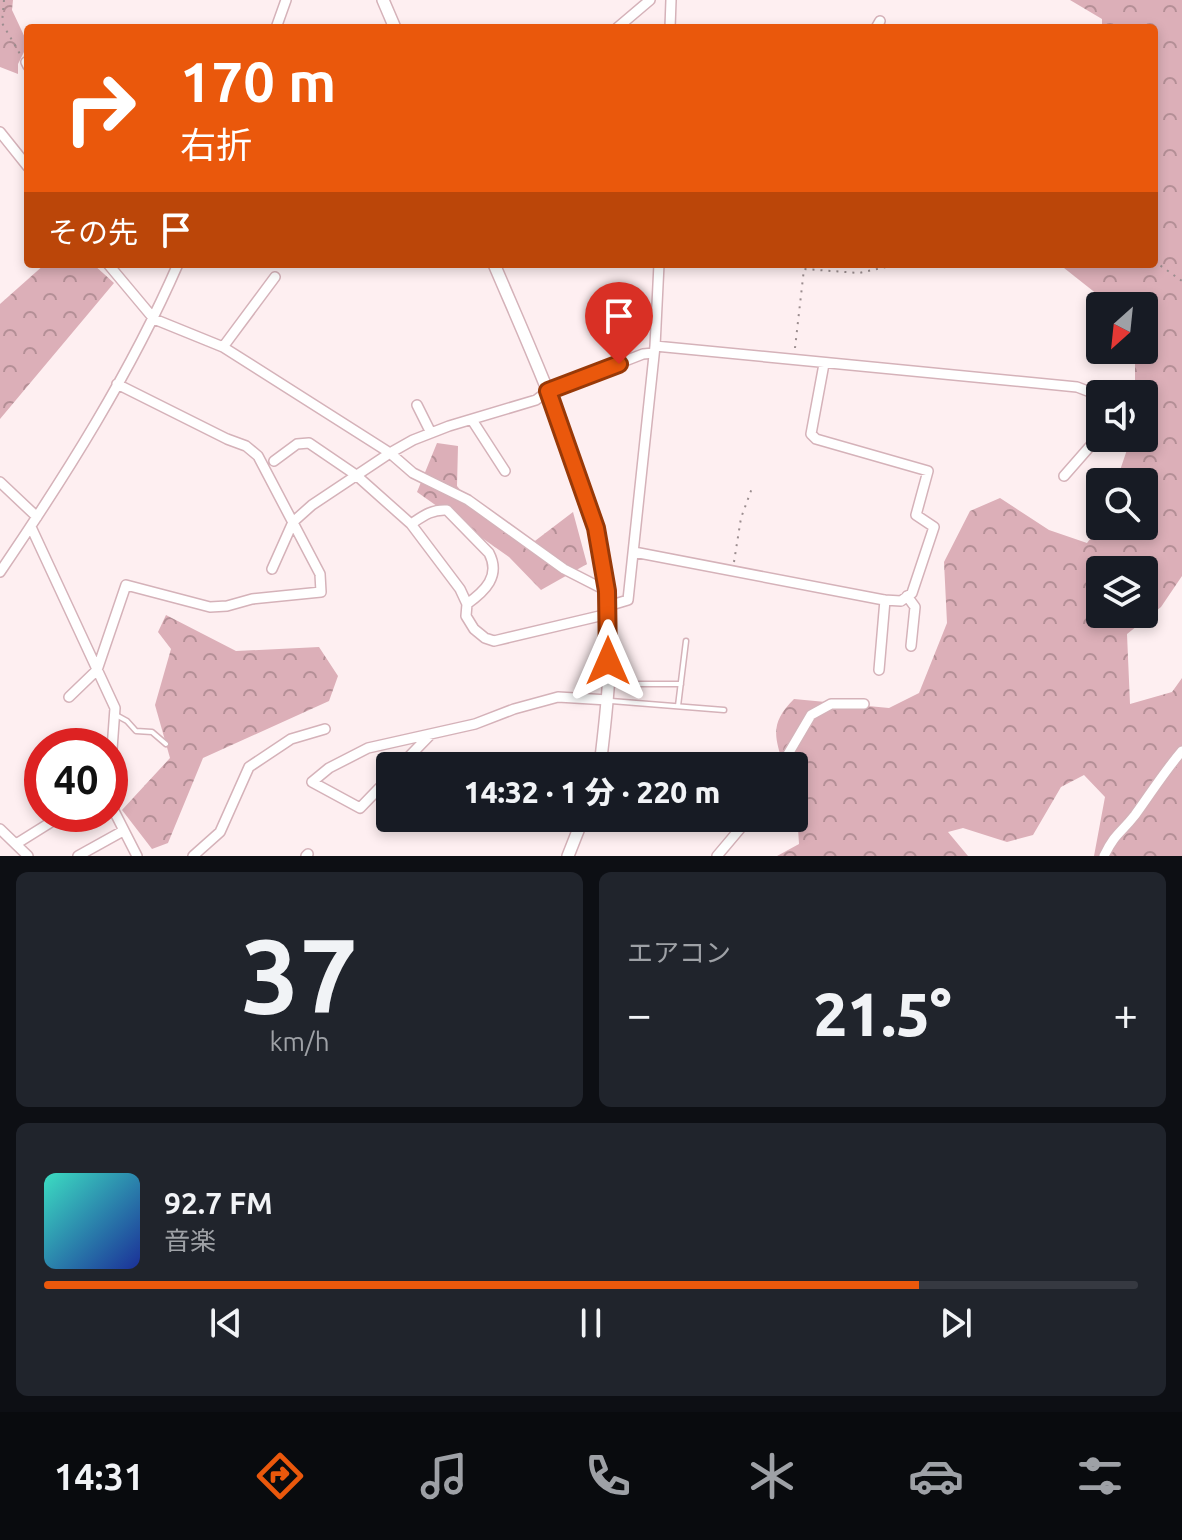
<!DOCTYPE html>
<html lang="ja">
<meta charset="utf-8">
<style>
body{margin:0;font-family:Ubuntu,"Noto Sans JP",sans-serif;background:#20242c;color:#f1f3f6;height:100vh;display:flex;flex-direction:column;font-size:30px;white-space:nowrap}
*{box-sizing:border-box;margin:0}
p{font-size:26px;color:#9ea1a6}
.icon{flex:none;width:44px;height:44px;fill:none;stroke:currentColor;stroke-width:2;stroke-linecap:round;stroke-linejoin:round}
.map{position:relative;height:856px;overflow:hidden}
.details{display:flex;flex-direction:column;gap:16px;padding:16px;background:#0d0f14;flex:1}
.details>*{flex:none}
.hud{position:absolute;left:24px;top:24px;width:1134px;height:244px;border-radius:8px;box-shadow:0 4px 12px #0003;background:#ea580c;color:#fff;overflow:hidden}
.needle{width:52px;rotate:207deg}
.buttons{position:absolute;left:1086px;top:292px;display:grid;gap:16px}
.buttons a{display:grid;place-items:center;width:72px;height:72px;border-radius:8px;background:#171b24;box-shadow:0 4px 12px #0003;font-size:40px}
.speed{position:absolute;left:24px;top:728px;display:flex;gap:16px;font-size:40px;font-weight:700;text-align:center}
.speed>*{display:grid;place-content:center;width:104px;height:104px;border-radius:50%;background:#171b24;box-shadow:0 4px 12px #0003;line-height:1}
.speed .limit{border:12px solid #d22;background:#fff;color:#111}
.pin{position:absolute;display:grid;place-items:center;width:68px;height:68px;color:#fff;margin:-82px -34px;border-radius:50% 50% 50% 0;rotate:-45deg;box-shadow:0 0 8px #0007}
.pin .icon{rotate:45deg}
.me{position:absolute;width:88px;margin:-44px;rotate:0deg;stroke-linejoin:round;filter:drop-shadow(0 0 6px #0008)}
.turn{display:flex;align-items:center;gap:28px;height:168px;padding:0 24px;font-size:36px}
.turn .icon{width:104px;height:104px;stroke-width:2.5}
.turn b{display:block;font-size:56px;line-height:68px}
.then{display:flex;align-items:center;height:76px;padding:0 24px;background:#0003;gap:16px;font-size:30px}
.big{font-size:60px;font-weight:800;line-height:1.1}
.details .widget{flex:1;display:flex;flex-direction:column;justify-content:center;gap:12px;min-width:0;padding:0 28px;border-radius:12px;background:#20242c}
.details .dial{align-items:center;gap:0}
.dial b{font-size:104px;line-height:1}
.song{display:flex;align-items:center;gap:24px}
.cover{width:96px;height:96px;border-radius:12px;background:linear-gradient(135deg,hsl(170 70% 55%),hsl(230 70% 35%))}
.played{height:8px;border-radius:4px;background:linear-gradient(90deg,#ea580c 80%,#363941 80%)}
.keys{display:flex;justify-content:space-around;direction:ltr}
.heat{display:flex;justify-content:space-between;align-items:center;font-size:44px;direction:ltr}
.details .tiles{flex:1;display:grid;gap:16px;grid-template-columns:1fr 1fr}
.widget:last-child{grid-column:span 2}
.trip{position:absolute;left:376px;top:752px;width:432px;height:80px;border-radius:8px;background:#171b24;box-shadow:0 4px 12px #0003;font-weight:800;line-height:80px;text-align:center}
.dock{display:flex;height:128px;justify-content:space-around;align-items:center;background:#090b0e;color:#9ea1a6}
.dock .icon{width:56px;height:56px}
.dock .current{color:#ea580c}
.dock b{font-size:36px;color:#f1f3f6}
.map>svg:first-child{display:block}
</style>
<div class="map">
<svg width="1182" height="856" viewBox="0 0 1182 856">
<defs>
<pattern id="forest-crowns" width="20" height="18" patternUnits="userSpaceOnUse" patternTransform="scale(2)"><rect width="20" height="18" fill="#dcafb8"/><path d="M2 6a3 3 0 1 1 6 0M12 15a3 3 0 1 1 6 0" fill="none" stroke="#b48f96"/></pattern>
</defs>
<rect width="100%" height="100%" fill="#feeff1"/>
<path fill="url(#forest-crowns)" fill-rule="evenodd" d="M0,0H13L12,10L28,44L18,64V74L0,67Z
M1070,0H1182V576L1161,607L1127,634L1130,704L1172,692L1182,678V856H1094L1105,797L1084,775L1061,787L1033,835L1007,842L963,828L948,832L968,856H777L799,844L794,766H784C774,736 770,723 794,699L889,708L919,693L947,623L944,562L970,511L1000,498L1049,530L1087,543L1100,526H1144V482H1116L1131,438H1144V394H1135V350H1144V306H1112L1059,264H1154V28H1102V19ZM1100,570H1144V614H1100Z
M45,264H93L114,283L0,419V304Z
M437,443L458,446L457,486L479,513L527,547L573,512L587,564L541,590L509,557L417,492Z
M166,615L236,651L319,647L338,676L329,701L203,758L168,843L152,849L122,810L170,758L155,705L171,649L158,632Z"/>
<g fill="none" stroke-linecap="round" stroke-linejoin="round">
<g stroke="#d5b2b9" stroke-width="7">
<path id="service" d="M611,684H681
M611,701L724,710
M678,706L686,641
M116,715L127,721L136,731L152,732L166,744"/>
</g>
<g stroke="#d5b2b9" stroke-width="12">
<path id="minor" d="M276,28L286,0
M617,28L650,0
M670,28L671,0
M876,28L880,21
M26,62L28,66
M0,132L28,167
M108,264L154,319L223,347L390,453L413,473L468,500L564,569L607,591
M655,346L1077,387L1098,395L1100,401
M223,347L275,277
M417,405L431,433
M472,420L505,471
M274,461L297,444L309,443L356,475L411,524L460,589L467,604L466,616L474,629L485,638L494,641L608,614
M1064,476L1092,444L1100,427
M0,482L37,517
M411,524C423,516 432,509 447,510L489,553C501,576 485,591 467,604
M31,527L115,708L110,777
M634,552L884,600L901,601L912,593L934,527L916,515L928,471L816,439L811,434L824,364
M272,569L293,522L312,505L390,453L413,440L449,426L536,400L548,391L643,354L654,353
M0,572C66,475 131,372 178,264
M907,596L915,607L911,646
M608,606L628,600L655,346L659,264
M879,670L885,600
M69,697L97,670L126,585L210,607L227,606L252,599L321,592L320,574L258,456L246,446L227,439L117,384
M400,766L431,734
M781,766L811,715L831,704H864
M390,777L360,808L312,782L329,768L368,748L475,724L514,709L558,697L608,700
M110,792L111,805L137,856
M0,829L28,856
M16,844L64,814
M78,856L123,831
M193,856L220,832L249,767L291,739L325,729
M306,856L308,854
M717,856L749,818
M1104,856C1115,833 1121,833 1135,815C1151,793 1164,772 1182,751"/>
</g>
<g stroke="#d5b2b9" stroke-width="14">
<path id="tertiary" d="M383,0L395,28
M494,264C538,367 591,480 607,590C614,648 607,709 600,766
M568,856L583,818"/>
</g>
<path stroke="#9b8d8f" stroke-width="2" stroke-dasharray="2 6" stroke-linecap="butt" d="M4,0L2,23L20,54
M1154,261L1182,281
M795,348L804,269L859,273L900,264
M734,562L741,518L752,488"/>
<use href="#service" stroke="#fff" stroke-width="4"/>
<use href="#minor" stroke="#fff" stroke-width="9"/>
<use href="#tertiary" stroke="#fff" stroke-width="11"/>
</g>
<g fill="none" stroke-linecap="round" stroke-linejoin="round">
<g stroke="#983908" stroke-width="20">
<path id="route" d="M608,661L607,591L596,528L548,391L619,364"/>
</g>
<use href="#route" stroke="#ea580c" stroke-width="14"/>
</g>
</svg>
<div class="buttons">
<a><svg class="needle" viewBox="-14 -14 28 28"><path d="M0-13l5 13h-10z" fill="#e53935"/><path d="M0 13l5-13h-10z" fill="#9ea1a6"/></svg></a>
<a><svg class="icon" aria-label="sound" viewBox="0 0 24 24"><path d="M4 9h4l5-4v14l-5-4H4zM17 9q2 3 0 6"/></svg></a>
<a><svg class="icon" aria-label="search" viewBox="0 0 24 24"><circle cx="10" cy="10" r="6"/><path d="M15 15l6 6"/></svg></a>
<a><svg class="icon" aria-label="layers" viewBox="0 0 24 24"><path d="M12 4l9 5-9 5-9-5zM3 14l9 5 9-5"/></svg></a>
</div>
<div class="speed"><div class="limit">40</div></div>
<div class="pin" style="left:619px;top:364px;background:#d93025"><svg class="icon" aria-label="arrive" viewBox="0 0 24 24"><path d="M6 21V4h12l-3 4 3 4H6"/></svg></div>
<svg class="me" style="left:608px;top:661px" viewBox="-20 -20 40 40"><path d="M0-17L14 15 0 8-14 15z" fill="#ea580c" stroke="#fff" stroke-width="4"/></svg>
<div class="trip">14:32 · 1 分 · 220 m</div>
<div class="hud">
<div class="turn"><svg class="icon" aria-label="right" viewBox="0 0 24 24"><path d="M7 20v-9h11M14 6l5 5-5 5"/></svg><div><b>170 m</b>右折</div></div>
<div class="then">その先<svg class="icon" aria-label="arrive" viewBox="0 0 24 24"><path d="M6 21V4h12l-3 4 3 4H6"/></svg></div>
</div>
</div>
<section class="details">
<div class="tiles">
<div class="widget dial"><b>37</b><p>km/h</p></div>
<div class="widget"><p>エアコン</p>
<div class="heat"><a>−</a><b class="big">21.5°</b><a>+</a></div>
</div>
<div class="widget">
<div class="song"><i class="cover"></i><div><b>92.7 FM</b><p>音楽</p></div></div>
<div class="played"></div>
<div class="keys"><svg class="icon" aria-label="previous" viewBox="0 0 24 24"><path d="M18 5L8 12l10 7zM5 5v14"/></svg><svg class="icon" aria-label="pause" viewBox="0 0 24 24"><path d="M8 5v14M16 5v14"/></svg><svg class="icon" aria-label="next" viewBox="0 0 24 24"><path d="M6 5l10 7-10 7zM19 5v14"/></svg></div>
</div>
</div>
</section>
<nav class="dock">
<b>14:31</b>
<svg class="icon current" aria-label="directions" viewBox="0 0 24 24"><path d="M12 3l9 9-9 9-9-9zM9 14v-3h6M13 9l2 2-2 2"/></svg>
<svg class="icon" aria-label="music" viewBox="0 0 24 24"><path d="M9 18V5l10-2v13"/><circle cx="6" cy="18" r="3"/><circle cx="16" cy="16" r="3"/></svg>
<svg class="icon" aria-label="phone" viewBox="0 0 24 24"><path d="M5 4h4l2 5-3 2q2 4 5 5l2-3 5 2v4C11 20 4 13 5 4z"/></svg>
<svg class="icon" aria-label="climate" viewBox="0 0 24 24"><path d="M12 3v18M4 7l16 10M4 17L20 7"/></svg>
<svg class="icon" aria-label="car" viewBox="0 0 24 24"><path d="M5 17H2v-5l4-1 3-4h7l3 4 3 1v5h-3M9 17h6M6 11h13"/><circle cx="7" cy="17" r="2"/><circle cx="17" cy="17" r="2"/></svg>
<svg class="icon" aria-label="filters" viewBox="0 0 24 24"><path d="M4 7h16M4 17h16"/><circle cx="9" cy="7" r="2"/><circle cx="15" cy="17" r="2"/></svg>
</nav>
